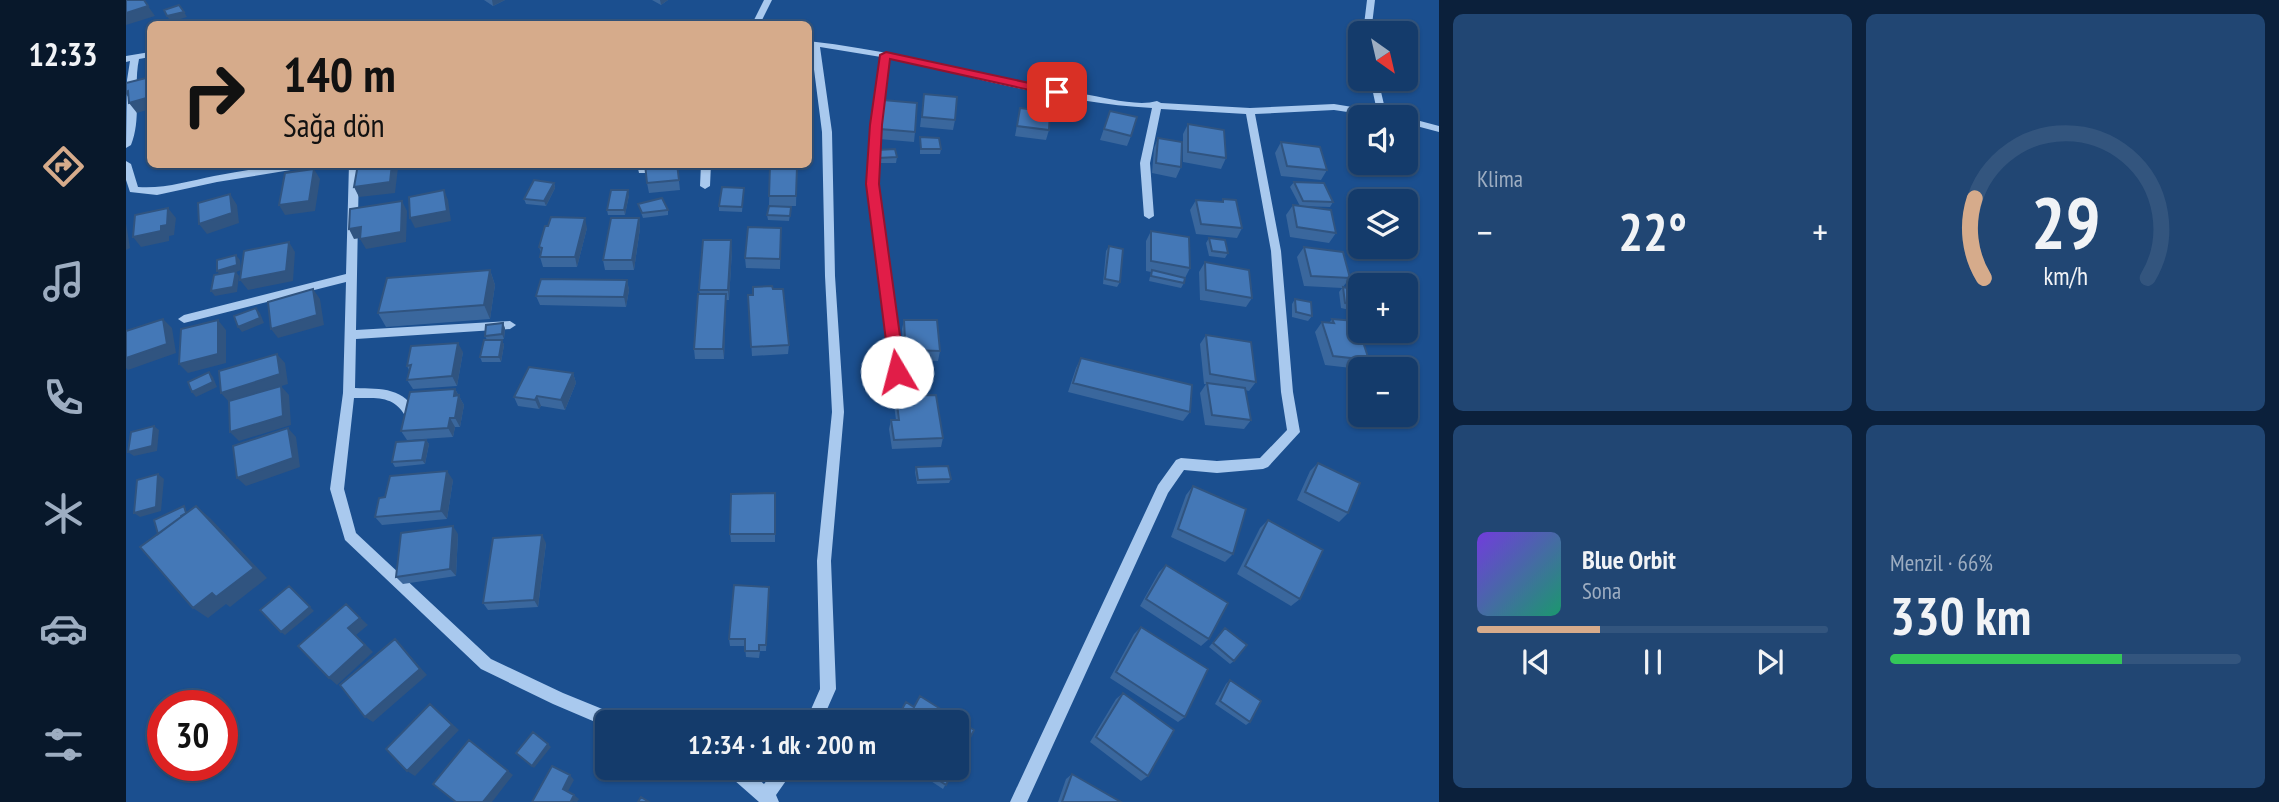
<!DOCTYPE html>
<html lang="tr">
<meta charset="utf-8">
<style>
body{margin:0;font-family:"PT Sans Narrow",sans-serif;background:#214673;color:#f1f3f6;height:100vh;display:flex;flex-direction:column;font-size:26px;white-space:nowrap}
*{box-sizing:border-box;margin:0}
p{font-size:23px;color:#9dadc1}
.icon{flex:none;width:38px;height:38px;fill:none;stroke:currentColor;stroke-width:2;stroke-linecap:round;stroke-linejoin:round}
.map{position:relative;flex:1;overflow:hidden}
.side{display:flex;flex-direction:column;gap:14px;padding:14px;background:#0b203b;width:840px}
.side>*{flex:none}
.top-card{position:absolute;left:21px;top:21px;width:665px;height:147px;border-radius:10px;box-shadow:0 2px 5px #0004,0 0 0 2px #33557e;background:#d6ab8b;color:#111;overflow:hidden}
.needle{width:46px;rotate:146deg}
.controls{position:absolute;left:1222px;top:21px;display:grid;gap:14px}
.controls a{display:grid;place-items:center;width:70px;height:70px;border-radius:10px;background:#143b6b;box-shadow:0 2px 5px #0004,0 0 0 2px #33557e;font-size:35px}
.speed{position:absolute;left:21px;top:690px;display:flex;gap:14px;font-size:35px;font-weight:700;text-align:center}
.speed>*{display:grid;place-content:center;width:91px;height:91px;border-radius:50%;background:#143b6b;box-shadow:0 2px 5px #0004,0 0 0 2px #33557e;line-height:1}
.speed .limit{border:10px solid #d22;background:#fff;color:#111}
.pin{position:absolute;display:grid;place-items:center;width:60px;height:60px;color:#fff;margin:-30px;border-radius:14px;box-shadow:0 4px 10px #0006}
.me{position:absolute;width:77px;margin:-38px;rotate:352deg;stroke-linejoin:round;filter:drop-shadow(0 0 5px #0008)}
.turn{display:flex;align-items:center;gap:24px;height:147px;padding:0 21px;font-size:32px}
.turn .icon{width:91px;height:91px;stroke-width:2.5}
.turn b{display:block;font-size:49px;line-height:60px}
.big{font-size:52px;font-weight:700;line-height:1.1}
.side .card{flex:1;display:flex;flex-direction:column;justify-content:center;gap:10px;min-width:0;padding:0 24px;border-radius:10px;background:#214673}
.side .dial{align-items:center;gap:0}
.dial svg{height:182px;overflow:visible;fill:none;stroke:#33557e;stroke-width:7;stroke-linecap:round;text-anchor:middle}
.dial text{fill:#f1f3f6;stroke:none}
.song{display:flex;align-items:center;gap:21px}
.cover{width:84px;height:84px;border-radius:10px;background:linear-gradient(135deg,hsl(260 70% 55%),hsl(160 70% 35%))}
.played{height:7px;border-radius:4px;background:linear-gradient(90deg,#d6ab8b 35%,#33557e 35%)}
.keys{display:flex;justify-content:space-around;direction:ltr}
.heat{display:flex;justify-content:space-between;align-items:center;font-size:38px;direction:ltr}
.charge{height:10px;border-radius:5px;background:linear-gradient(90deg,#34c759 66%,#33557e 0)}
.side .tiles{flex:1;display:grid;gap:14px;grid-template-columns:repeat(2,1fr)}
.trip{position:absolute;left:469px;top:710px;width:374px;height:70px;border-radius:10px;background:#143b6b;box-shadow:0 2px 5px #0004,0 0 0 2px #33557e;font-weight:700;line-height:70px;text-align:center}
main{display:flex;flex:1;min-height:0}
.tabs{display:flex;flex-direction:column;width:126px;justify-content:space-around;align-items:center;background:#08182b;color:#9dadc1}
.tabs .icon{width:49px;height:49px}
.tabs .selected{color:#d6ab8b}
.tabs b{font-size:32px;color:#f1f3f6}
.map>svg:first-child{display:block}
</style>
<main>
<nav class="tabs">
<b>12:33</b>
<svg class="icon selected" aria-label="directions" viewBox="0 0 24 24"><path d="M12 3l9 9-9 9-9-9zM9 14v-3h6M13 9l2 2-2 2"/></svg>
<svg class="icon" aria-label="music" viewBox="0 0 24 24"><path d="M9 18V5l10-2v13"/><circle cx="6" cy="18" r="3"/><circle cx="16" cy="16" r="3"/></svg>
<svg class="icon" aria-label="phone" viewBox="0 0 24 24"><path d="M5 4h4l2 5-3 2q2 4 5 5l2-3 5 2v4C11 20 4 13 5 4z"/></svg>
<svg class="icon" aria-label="climate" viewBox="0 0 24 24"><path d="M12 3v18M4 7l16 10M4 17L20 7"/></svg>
<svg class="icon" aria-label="car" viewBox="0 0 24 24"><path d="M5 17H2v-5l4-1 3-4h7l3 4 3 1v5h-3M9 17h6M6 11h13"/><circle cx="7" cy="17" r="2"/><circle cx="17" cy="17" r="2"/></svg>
<svg class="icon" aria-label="filters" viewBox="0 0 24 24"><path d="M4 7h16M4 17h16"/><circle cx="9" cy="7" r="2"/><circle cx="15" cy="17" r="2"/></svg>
</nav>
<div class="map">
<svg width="1313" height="802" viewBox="0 0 1313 802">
<rect width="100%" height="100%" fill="#1b4f8f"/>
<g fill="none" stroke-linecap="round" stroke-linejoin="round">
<path fill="#a9c9ee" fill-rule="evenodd" d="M638,0H646L634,24H626Z
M1241,0H1249L1245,33H1237Z
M682,41C775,51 865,78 957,94C977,97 1011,107 1031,101L1035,103L1124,108L1208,104L1251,111L1244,79H1252L1260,113L1276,117H1255L1208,110L1129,114L1155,251L1167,392L1174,432L1142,467L1137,469L1091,473L1058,470L1042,493L901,802H884L1032,485L1050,460L1055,458L1091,461L1134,458L1161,430L1155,392L1145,251L1120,114L1035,109L1024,163L1028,216L1023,219L1018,216L1014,163L1026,108C938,103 850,78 764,58L755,125L751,184L777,372L771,377L765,372L741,184L745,125L755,57L694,47L706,132L709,276L718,412L705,561L710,689L695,723H679L694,689L691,561L706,412L699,276L696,132L685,46L682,45Z
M24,52V57L13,59C7,87 16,118 5,145L0,148L1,80L4,61L0,62V56Z
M1279,117L1313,126V132L1279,123Z
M0,161L5,164L12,187C38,189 63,181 88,176C121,170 154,164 188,164L183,167L91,182L31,195L4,192L0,180Z
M223,164H233L230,330L384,321L390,325L384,329L230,339L229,388C256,389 279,387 291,415L289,419H281C269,395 252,398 228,398L218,489L230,533L365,659L437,693L496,717L498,723H481V727L427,704L355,669L219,540L204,489L217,393L220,282L58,323L52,319L58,315L220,274Z
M511,164H521L519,173H513Z
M575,164H585L584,186L579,189L574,186Z
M593,768H620L638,784L651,768H669L650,795L653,802H633L608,780L595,774Z"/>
</g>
<path fill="#3a679d" d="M358,0H379L367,6Z
M526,0H542L535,5Z
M798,94L829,120L827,130L794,127Z
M757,100L789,132L788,142L753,139Z
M894,108L923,130L920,140L889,136Z
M984,111L1005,136L1001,146L974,140Z
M1062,124L1100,158L1095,169L1057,162V134Z
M794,137L815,149L814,154H794Z
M1032,138L1055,167L1050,178L1026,173L1028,148Z
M1155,142L1201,170L1195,180L1155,176L1149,153Z
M751,150L771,157L770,163H752Z
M551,164L554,190L523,193L521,183Z
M592,164H604V167H592Z
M644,166L671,167L670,206H643Z
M1168,182L1207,202L1204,207L1176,206L1210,233L1203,243L1164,237L1160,215L1167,205L1174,206L1164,187Z
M428,183L429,188L420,206L400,204L398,199Z
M618,188L616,212L593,211V206Z
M503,195L499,215H482L481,210Z
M1097,199L1116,228L1111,238L1070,234L1064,210L1070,200L1095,202Z
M512,204L542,210V215L517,218Z
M665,207L663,221L642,220L641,215Z
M513,218L514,228L508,270H479L477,260Z
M422,226L461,228L451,267H417L414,257L415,253L413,247Z
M655,228L654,269L620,268L619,258Z
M1025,231L1064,268L1059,278L1058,283L1055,288L1023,281L1025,272L1020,271V241Z
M1083,238L1102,253L1099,258L1083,256L1080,243Z
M983,246L994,282L991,287L977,284L980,251Z
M1178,247L1224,278L1216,288L1178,286L1171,257Z
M606,250L603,300H600L598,359H569L568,349L574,294L573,290Z
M1079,262L1126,298L1120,307L1074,300L1073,272Z
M364,270L369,285L364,319L260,327L252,313Z
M501,280L503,290L500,307L414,305L410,296Z
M1217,287L1232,306L1228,311L1215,308L1213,292Z
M622,295H627L663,345L662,354L626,356Z
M1169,299L1186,316L1182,321L1166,317V304Z
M1206,319L1243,360L1234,369L1199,365L1189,332L1196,322L1203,323Z
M778,320L814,351L812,361L782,360L781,349H777L776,329Z
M379,328L378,339L370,340H376L378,345L375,362H356L354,357L361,340L359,336Z
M1080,335L1130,382L1123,391L1119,390L1125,420L1118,429L1079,425L1074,393L1080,384H1078L1074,344Z
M337,352L331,386L287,389L281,380L283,370L281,366Z
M955,358L1064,412L1057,421L942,392L950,368Z
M447,373L450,383L439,410L415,406L413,409L392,406L388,397Z
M329,389L338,405L334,427H329L327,437L281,440L275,431Z
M770,396L817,438L815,447L766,449L763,429L765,420H770L768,405Z
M300,440L303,444L299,464L269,467L266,462Z
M1192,463L1222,513L1213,522L1171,500L1184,471Z
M790,467L825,479L823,483L791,484L789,472Z
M327,480L321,519L256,525L249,517L259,497Z
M1067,486L1107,554L1099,562L1045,537L1060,495Z
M649,493V542H605L604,534Z
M1142,520L1174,599L1165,606L1111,574L1134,528Z
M332,534L330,576L277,584L270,577Z
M420,543L412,607L362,610L357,603Z
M1040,565L1083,639L1075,646L1014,606L1033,572Z
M643,587L640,651H634L633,658L620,657L619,646H604L603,639Z
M1015,627L1059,717L1052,722L984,678L1008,634Z
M1099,628L1108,661L1104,664L1083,647Z
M1104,680L1124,722L1120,725L1089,704L1100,684Z
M997,693L1022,776L1015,781L964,742L990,699Z
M785,768H829L817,789Z
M946,774L995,802H932L940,779Z"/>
<path fill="#305480" d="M366,0H379L367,6Z
M534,0H542L535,5Z
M22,6L29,16L0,25V13Z
M58,12L61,17L45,22L41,16Z
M2,91L24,97V109L11,113L3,103L6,102L0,94V92Z
M45,164H61L48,168Z
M73,164H96L74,170L71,165Z
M128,164H141L130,167Z
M266,164H270L272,168L269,193L233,197L228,187Z
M188,169L194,179L189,211L159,215L153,205Z
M428,183L429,188L420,206L418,201Z
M318,190L322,200L325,221L289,228L284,218Z
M502,190L503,195L499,215L498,210Z
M104,194L111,205L113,223L81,234L73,224Z
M276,201L281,211L280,242L240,249L234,239Z
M42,208L50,218L48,235L43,236V241L15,247L7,237L35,226Z
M459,218L461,228L451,267L449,257Z
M513,218L514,228L508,270L506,260Z
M0,223L4,248L0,250Z
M235,227L241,237L228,239L223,229Z
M605,240L606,250L603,300L602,290Z
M163,242L169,252L167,281L122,290L114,280Z
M110,255L114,260L115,270L110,272L113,276L111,292L89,296L85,291L95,276L91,271Z
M364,270L369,285L364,319L358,305Z
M501,280L503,290L500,307L498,297Z
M187,289L194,299L198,325L152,338L145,329Z
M600,294V304L598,359L597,349Z
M130,308L134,313L138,323L116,332L112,327Z
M37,319L46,328L50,353L2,370L0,368V358Z
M92,320L100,330V363L62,373L53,364Z
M377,323L379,328L378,339L376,334Z
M376,340L378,345L375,362L373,357Z
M332,343L337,352L331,386L326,376Z
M151,354L159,363L162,384L103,402L95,393Z
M83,372L87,377L91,387L70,397L66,392Z
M447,373L450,383L439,410L435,400Z
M155,386L163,395L165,425L113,441L104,432Z
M329,389L338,405L334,427L329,418L328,396Z
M411,396L415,406L413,409L409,400Z
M324,418L329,427L327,437L322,428Z
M28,426L33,430L31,451L8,456L2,452Z
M162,428L170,437L174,467L120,486L111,478Z
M300,440L303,444L299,464L296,460Z
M321,471L327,480L321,519L315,511Z
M32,474L38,479L35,511L14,517L8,513Z
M70,506L84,518L141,578L104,607L100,604L82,618L67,608Z
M327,526L332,534L330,576L324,569Z
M416,535L420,543L412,607L408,600Z
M163,586L188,611L159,635L155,632Z
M220,604L242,625L230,635L247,652L211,685L203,678L222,628Z
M269,639L301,675L247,722L239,717Z
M311,710L333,730L289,776L281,771Z
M422,744L425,747L408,768L406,766Z
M382,771L387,775L366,802H357Z
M444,775L448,780L441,793L437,789Z
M448,795L453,799L451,802L445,801Z"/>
<path fill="#4478b7" stroke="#305480" stroke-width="2" d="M0,0H18L22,6L0,13Z
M53,5L58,12L41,16L38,10Z
M24,77V97L3,103L2,91L0,92V83Z
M798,94L831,97L829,120L796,117Z
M757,100L791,103L789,132L754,129Z
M894,108L924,112L923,130L891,126Z
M984,111L1011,117L1005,136L978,129Z
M1062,124L1098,130L1100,158L1062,152Z
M794,137L813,138L815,149H795Z
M1032,138L1056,142L1055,167L1030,163Z
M1155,142L1194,147L1201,170L1161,166Z
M769,149L771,157L752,158L751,150Z
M232,164H266L264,182L228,187Z
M519,164H551L553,180L521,183Z
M644,166L671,167L670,196H643Z
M188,169L183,201L153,205L159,173Z
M408,180L428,183L418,201L398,199Z
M1168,182L1198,183L1207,202L1177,201Z
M596,187L618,188L616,207L593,206Z
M318,190L321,211L284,218L283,197Z
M485,190H502L498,210H481Z
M104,194L106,213L73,224L72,203Z
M536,198L542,210L516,213L512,204Z
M1097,199L1110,200L1116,228L1075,224L1070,200L1097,202Z
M276,201L275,232L234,239L235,227L223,229L224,209Z
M1167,205L1205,210L1210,233L1171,227Z
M643,206L665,207L664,216L641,215Z
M42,208L41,225L35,226V231L7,237L9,215Z
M425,217L459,218L449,257H414L416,248L413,247L419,226H422Z
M485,218H513L506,260H477Z
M622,227L655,228L654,259L619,258Z
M1025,231L1063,237L1064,268L1025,261Z
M1083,238L1099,240L1102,253L1086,251Z
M577,240H605L602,290H573Z
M163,242L160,271L114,280L118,251Z
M983,246L997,249L994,282L979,279Z
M1178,247L1217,252L1224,278L1185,276Z
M110,255L111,265L91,271V260Z
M1079,262L1123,270L1126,298L1080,290Z
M364,270L358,305L252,313L261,278Z
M1026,270L1059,278L1058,283L1025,276Z
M110,271L107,287L85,291L88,275Z
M415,279L501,280L498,297L410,296Z
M646,286L647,289H657L663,345L625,347L622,295H627V287Z
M1217,287L1230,290L1232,306L1219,303Z
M187,289L191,315L145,329L142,302Z
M572,294H600L597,349H568Z
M1169,299L1185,302L1186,316L1170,312Z
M130,308L134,318L112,327L108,316Z
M37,319L41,344L0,358V331Z
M1206,319L1230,321L1243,360L1207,356L1196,322L1208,323Z
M92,320V354L53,364L55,329Z
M778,320H811L814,351L784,350L783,340H779Z
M377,323L376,334L359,336L360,325Z
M1080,335L1125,342L1130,382L1084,374Z
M358,340H376L373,357H354Z
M332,343L326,376L281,380L285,365L281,366L285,346Z
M151,354L154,374L95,393L93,371Z
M955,358L1066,385L1064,412L947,383Z
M403,367L447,373L435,400L411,396L409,400L388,397Z
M83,372L87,382L66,392L62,382Z
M1081,383L1119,388L1125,420L1086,415Z
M155,386L157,416L104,432L103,401Z
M329,389L328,396L333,395L329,418H324L322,428L275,431L284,392Z
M810,395L817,438L768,440L765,420H773L770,396Z
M28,426L26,446L2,452L5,432Z
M162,428L167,458L111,478L107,446Z
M300,440L296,460L266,462L270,442Z
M1192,463L1234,483L1222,513L1179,492Z
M822,466L825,479L792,480L790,467Z
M321,471L315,511L249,517L253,498L259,497L264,476Z
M32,474L30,507L8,513L11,480Z
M1067,486L1120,509L1107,554L1052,529Z
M649,493V534H604L605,494Z
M58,506L60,513L55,516V517L32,534L28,520Z
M70,506L128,568L90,597L86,593L67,608L14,547Z
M1142,520L1197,550L1174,599L1119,566Z
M327,526L324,569L270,577L275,533Z
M416,535L408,600L357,603L367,538Z
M1040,565L1102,603L1083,639L1020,599Z
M608,585L643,587L640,645H633V651H619V639H603Z
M163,586L184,607L155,632L134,610Z
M220,604L234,618L222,628L239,645L203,678L172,646Z
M1015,627L1082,669L1059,717L990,672Z
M1099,628L1121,645L1108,661L1087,643Z
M269,639L294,669L239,717L214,685Z
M1104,680L1135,701L1124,722L1094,701Z
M997,693L1048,730L1022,776L970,737Z
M794,696L848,730L831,763V723H759L767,709L774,713L780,702L788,707Z
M304,704L326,725L281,771L260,749Z
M407,732L422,744L406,766L390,753Z
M343,740L382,771L357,802H330L307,784Z
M426,766L444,775L437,789L448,795L445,801L446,802H406Z
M795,768H829L820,785Z
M946,774L995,802H936Z
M515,797L523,802H512Z"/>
<path fill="#e11d48" stroke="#92132f" stroke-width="2" d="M760,52L931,89L937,92L931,96L764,59L756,125L753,184L779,372L771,378L764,372L740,184L744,125L754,55Z"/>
</svg>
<div class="controls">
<a><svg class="needle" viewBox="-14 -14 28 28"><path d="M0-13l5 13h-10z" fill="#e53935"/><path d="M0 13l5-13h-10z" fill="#9dadc1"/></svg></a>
<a><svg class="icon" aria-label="sound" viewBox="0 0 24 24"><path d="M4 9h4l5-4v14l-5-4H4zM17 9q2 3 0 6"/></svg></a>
<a><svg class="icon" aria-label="layers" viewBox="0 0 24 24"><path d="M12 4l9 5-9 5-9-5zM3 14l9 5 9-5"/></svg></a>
<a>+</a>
<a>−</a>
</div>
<div class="speed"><div class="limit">30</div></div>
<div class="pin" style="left:931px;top:92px;background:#d93025"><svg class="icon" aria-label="arrive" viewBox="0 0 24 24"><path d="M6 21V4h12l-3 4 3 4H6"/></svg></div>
<svg class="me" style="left:771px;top:372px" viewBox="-20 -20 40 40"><circle r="19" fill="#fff"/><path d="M0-13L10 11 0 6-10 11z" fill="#e11d48"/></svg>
<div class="trip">12:34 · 1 dk · 200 m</div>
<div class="top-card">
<div class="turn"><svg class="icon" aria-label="right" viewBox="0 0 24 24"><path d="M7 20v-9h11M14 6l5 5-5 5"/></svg><div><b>140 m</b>Sağa dön</div></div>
</div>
</div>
<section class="side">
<div class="tiles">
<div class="card"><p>Klima</p>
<div class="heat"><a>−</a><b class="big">22°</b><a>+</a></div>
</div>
<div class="card dial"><svg viewBox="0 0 100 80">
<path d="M14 69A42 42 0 1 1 86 69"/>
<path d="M14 69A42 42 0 0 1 10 34" stroke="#d6ab8b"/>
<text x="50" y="56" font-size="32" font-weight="700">29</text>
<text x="50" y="72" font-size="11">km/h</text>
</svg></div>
<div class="card">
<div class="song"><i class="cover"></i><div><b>Blue Orbit</b><p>Sona</p></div></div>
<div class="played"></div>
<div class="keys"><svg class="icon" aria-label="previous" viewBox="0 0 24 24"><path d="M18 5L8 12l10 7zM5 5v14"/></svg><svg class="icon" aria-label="pause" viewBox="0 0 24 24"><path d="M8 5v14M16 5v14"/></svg><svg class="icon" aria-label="next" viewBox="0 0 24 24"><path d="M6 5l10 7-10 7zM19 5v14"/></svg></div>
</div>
<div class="card"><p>Menzil · 66%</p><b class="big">330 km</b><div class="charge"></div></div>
</div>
</section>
</main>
